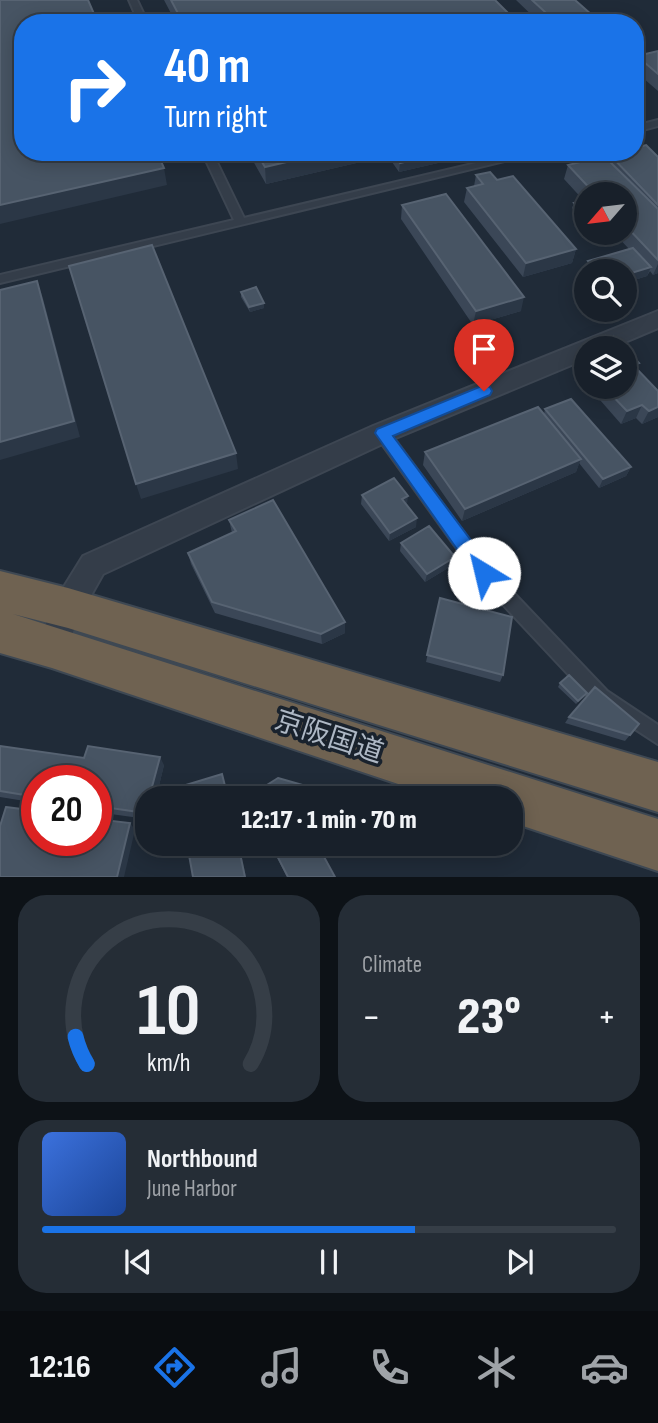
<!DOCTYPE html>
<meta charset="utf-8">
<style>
body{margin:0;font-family:"Sofia Sans Condensed","Noto Sans JP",sans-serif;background:#252d36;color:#f1f3f6;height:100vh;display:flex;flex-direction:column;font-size:26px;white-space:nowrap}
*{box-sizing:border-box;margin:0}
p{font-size:23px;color:#9fa3a8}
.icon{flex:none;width:38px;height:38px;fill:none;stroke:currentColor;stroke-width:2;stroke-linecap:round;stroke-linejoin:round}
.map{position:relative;height:877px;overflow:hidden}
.drawer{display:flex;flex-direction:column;gap:18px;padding:18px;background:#0d1217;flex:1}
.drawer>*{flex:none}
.hud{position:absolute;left:14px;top:14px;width:630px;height:147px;border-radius:28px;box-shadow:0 4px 18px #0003,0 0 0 2px #363e47;background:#1a73e8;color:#fff;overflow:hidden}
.needle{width:46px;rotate:242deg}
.tools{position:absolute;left:574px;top:182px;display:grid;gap:14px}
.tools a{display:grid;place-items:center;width:63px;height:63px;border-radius:50%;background:#18202a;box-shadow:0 4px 18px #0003,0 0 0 2px #363e47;font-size:35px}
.speed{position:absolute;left:21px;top:765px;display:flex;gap:14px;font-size:35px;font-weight:700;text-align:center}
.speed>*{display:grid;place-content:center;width:91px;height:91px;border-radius:50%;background:#18202a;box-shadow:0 4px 18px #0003,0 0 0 2px #363e47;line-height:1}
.speed .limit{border:10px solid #d22;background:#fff;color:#111}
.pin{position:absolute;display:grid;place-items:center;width:60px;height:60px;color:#fff;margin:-72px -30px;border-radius:50% 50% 50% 0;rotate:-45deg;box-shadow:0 0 7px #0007}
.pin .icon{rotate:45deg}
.me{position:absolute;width:77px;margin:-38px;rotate:324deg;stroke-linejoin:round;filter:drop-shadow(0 0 5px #0008)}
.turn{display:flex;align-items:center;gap:24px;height:147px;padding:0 35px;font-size:32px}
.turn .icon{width:91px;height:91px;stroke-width:2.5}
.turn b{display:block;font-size:49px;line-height:60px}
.big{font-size:52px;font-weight:800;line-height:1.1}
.drawer .tile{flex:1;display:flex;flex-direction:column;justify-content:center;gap:10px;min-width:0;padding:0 24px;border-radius:28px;background:#252d36}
.drawer .dial{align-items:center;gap:0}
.dial svg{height:182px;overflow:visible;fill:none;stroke:#363e47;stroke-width:7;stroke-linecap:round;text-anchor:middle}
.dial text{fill:#f1f3f6;stroke:none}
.song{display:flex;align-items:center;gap:21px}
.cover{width:84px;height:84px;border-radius:10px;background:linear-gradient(135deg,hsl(220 70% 55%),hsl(220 70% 35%))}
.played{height:7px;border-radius:4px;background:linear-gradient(90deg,#1a73e8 65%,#363e47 65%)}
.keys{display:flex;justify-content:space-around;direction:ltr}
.heat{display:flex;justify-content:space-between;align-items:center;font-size:38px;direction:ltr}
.drawer .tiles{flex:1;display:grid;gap:18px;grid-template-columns:1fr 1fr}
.tile:last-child{grid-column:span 2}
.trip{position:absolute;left:135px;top:786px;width:388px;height:70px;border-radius:28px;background:#18202a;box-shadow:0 4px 18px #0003,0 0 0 2px #363e47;font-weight:800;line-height:70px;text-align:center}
.tabs{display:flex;height:112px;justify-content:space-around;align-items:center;background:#0a0d11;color:#9fa3a8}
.tabs .icon{width:49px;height:49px}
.tabs .active{color:#1a73e8}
.tabs b{font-size:32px;color:#f1f3f6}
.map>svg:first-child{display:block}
</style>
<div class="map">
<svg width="658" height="877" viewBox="0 0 658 877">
<rect width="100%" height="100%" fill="#202b38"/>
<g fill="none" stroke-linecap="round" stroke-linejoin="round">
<g stroke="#3d4652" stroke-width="4">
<path id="lane" d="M129,0H137L148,23H139Z
M658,120V126L635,132V126Z
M202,152H212L244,218L523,152H542L0,283V275L234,220Z
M382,427L387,429L490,568L607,691L658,725V744L595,703L478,578L377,437L375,433L377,429Z"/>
</g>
<g stroke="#3d4652" stroke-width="4">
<path id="street" d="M658,311V328L611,348H586V359L391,440L103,574L80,615L63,656L52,661L41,656L36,646L57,598L83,556L373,426Z"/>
</g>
<g stroke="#3e4853" stroke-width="4">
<path id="highway" d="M0,571L68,588L658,762V812L68,628L13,614L658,819V871L511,822V798H440L52,668L0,653Z"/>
</g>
<use href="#lane" fill="#343d49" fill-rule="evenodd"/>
<use href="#street" fill="#343d49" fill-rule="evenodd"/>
<use href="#highway" fill="#6f6251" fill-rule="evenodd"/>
</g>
<path fill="#3b4757" d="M164,0H495L518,23H176Z
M516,0H575L601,23H540Z
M658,51V91L635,71V62L637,56Z
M248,152H378V158L266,184Z
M385,152H452L451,160L399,172Z
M609,154L658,157V273L653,275L650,271L647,276L625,283V271L586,272L585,271L588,261L629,249L615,234L614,238L603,241L595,233H625V194H586V203L564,179L568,165L583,161L582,160L583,155L603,156L607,159Z
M476,175L497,180L576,249L572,263L523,277L464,202L467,188L474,186Z
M574,203H586V223L572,208Z
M402,205L521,311L473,325L401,219Z
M241,292L264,308L250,312L241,297Z
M613,336L639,363L636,368L658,391V417L642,424L636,418L621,424L593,392L595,387H625V348H586V373L576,362L581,348Z
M545,409L631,467L626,476L599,488L579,463L576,472L462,521L423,465L425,452L544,414Z
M362,495L407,504L416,527L389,541L361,504Z
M229,520L345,633L322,644L215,613L191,564L188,553L232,533Z
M401,543L453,565L425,582L400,551Z
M440,598L503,675L500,682L426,662Z
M560,683L587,693L576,704L558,687Z
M569,717L630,735L625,741L565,723Z
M0,746L84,758L164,765L156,798H147V819L96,812V780H37V803L0,797Z
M270,844H323L319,846L335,877H287Z"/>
<path fill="#2b3746" d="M329,152H378V158L266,184L265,167Z
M444,152H452L451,160L399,172L400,163Z
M164,168L167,185L0,224V205Z
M616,233L614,238L603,241L605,236Z
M576,249L572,263L523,277L526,263Z
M658,264V273L653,275Z
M651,267L647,276L625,283V275Z
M37,281L43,298L80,437L0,460V442Z
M524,297L521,311L473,325L476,311Z
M264,303V308L250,312L249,307Z
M642,405L636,418L621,424L627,411Z
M658,407V417L642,424L649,411Z
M236,453L238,469L141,499L136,484Z
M581,459L576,472L462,521L465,509Z
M631,467L626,476L599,488L603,479Z
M408,496L407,504L402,499Z
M417,518L416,527L389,541L390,533Z
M455,557L453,565L425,582L427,574Z
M345,622V633L322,644L321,634Z
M160,757L164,765L156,798H149Z
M130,823L135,830L124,877H117Z
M238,844H239L246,877H245Z"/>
<path fill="#475463" stroke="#576372" stroke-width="2" d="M0,0H88L98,23H23V152H157L164,168L0,205Z
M171,0H495L518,23H183Z
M532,0H575L601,23H557Z
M658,51V74L637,56Z
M646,145L658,157V205L609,154L616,152H635V148Z
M256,152H329L265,167Z
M392,152H444L400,163Z
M594,152H599L603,156L588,160L583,155Z
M604,156L658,209V260L625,225V194H595L568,165Z
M490,172L497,180L513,176L576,249L526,263L467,188L483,184L476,175Z
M446,194L524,297L476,311L402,205Z
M584,200L586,203V216L574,203Z
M602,233H615L605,236Z
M152,245L236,453L136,484L69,266Z
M633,248L651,267L625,275V271H597L588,261Z
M37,281L74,421L0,442V290Z
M256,287L264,303L249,307L241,292Z
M613,336L639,363L633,365L658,391V407L649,411L642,405L627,411L604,387H625V348H586V354L581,348Z
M571,399L631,467L603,479L545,409Z
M538,407L581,459L465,509L425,452Z
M394,478L408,496L402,499L417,518L390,533L362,495Z
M273,500L345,622L321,634L212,602L188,553L236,531L229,520Z
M429,526L455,557L427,574L401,543Z
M440,598L512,617L503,675L427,655Z
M569,675L587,693L578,701L560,683Z
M595,687L639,724L630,735L569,717Z
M0,746L84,758L88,746L160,757L149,798H147L146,813L96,806V780H37V797L0,791Z
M222,774L228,798H178L176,788Z
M278,778L324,791L328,798H248V797Z
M6,807L37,811V840H96V819L130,823L117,877H0V826Z
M187,844H238L245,877H193Z
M271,844H317L335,877H288Z"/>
<path fill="#1a73e8" stroke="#114b97" stroke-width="2" d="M484,385L490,387L492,391L490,395L393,436L491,567L493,573L491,579L484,581L478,579L375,433L377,429Z"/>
<g text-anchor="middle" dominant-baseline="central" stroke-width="7" stroke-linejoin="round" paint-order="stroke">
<g font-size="28" fill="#aeb8c5" stroke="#19222d">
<text transform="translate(329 737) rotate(18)">京阪国道</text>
</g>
</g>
</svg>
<div class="tools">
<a><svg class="needle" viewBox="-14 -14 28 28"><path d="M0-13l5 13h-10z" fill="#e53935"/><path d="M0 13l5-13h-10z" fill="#9fa3a8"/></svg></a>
<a><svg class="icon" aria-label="search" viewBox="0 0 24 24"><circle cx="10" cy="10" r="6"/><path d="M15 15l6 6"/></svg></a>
<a><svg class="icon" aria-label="layers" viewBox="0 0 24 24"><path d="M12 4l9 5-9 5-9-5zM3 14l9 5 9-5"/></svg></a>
</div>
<div class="speed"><div class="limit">20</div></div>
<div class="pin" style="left:484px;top:391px;background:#d93025"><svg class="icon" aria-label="arrive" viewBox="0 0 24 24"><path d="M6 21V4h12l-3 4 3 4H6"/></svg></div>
<svg class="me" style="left:484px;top:573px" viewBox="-20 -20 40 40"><circle r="19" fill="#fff"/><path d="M0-13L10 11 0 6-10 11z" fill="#1a73e8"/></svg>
<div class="trip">12:17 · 1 min · 70 m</div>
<div class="hud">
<div class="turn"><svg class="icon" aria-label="right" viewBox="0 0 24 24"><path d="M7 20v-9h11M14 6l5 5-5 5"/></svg><div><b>40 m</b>Turn right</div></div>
</div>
</div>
<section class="drawer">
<div class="tiles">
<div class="tile dial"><svg viewBox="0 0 100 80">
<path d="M14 69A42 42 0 1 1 86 69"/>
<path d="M14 69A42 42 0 0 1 9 57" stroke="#1a73e8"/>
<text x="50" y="56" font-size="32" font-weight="700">10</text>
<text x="50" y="72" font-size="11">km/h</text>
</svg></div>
<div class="tile"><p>Climate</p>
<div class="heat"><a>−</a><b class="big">23°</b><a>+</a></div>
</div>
<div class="tile">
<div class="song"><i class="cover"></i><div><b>Northbound</b><p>June Harbor</p></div></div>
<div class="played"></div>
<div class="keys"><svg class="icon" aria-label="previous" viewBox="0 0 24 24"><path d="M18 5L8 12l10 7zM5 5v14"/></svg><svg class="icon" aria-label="pause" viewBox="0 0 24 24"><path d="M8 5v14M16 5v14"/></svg><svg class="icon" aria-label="next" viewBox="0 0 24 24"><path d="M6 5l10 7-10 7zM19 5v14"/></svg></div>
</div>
</div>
</section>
<nav class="tabs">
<b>12:16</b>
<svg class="icon active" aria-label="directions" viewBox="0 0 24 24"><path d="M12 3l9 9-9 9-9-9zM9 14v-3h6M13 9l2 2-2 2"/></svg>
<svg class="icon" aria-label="music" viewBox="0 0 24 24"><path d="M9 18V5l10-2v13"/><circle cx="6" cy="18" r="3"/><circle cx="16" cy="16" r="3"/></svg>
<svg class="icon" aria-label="phone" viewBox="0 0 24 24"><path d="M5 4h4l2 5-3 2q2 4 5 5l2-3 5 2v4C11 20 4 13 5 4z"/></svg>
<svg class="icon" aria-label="climate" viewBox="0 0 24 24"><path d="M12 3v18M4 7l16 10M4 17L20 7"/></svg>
<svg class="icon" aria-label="car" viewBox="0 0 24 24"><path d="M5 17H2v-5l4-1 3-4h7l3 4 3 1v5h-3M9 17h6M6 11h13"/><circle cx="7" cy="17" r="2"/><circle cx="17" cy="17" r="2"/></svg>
</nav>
